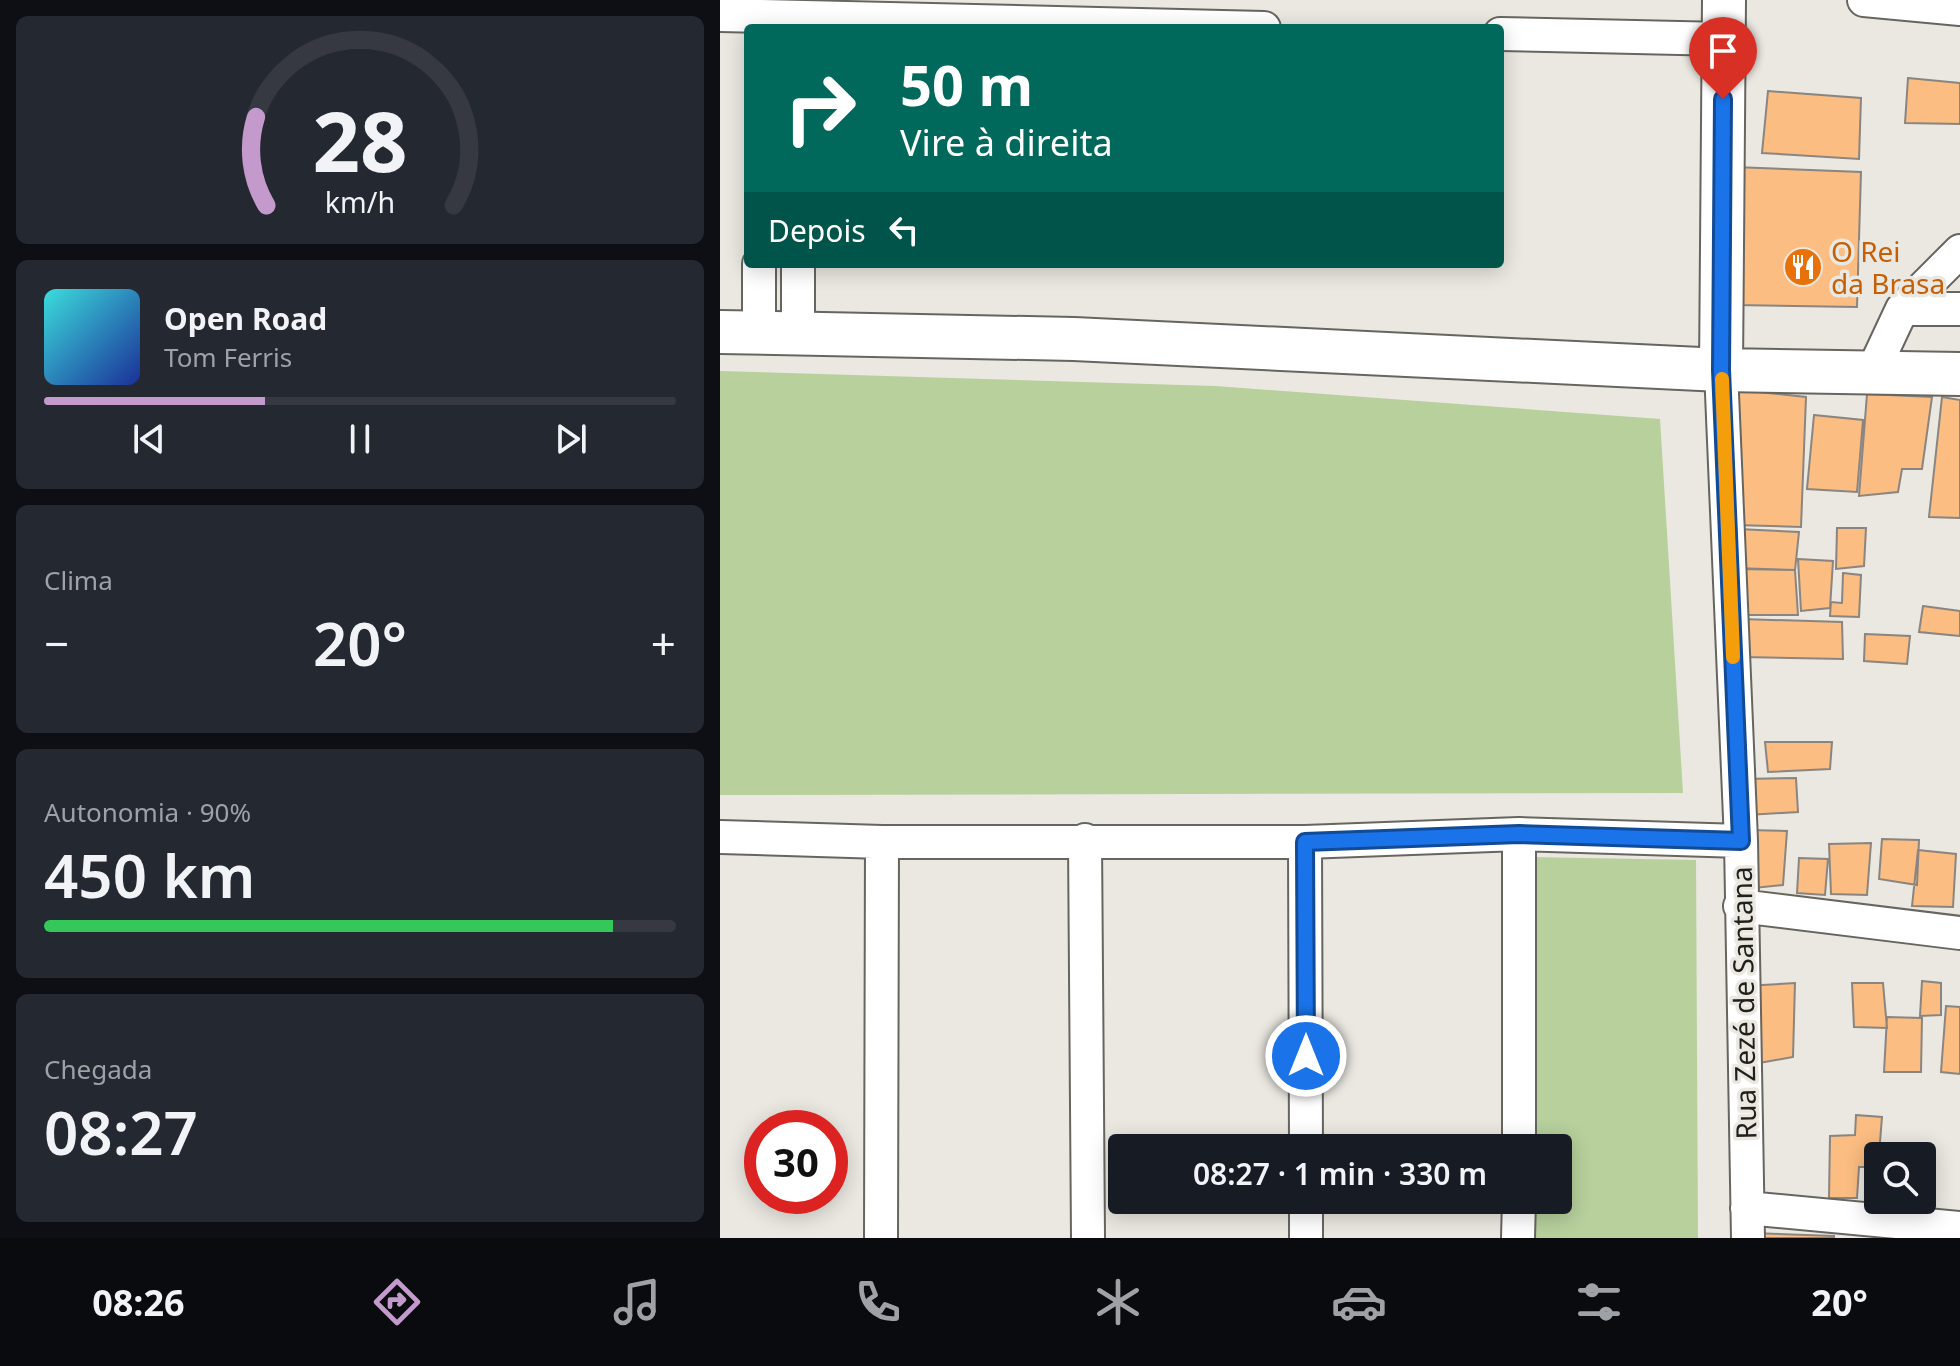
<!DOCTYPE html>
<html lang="pt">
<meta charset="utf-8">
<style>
body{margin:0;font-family:"Noto Sans",sans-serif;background:#242831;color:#f1f3f6;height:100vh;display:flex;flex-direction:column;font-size:30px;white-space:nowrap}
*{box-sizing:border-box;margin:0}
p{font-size:26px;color:#9ea1a6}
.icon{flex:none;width:44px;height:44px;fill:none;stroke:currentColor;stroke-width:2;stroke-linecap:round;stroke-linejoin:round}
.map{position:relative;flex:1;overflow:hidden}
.sheet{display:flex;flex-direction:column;gap:16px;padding:16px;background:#0d0f14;width:720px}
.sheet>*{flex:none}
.top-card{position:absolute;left:24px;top:24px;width:760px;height:244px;border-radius:8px;box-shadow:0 4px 20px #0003;background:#00695c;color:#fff;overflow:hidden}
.fabs{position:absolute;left:1144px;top:1142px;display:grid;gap:16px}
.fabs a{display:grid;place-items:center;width:72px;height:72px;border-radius:8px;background:#171b24;box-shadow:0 4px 20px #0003;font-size:40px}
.speed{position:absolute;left:24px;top:1110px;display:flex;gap:16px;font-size:40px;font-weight:700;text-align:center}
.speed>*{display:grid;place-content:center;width:104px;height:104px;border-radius:50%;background:#171b24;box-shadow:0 4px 20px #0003;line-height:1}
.speed .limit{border:12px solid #d22;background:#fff;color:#111}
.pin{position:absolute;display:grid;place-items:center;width:68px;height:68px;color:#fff;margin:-82px -34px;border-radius:50% 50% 50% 0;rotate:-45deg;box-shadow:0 0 8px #0007}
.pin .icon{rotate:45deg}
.me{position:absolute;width:88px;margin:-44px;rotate:0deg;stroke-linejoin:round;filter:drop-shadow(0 0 6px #0008)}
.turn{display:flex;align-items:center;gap:28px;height:168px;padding:0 24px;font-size:36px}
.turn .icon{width:104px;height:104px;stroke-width:2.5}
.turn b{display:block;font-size:56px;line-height:68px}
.then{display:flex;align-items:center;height:76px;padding:0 24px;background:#0003;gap:16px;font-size:30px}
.big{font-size:60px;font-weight:600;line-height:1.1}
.sheet .card{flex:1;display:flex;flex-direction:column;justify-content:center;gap:12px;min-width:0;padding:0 28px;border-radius:12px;background:#242831}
.sheet .dial{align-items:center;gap:0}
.dial svg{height:208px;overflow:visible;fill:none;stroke:#363941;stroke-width:7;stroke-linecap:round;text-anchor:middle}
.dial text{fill:#f1f3f6;stroke:none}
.song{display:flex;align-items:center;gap:24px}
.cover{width:96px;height:96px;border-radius:12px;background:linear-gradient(135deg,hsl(180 70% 55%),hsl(230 70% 35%))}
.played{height:8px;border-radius:4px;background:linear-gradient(90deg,#c49acc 35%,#363941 35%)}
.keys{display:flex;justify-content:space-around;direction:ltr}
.heat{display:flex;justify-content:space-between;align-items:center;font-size:44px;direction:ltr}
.charge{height:12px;border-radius:6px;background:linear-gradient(90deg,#34c759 90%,#363941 0)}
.trip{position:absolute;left:388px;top:1134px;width:464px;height:80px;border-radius:8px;background:#171b24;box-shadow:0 4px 20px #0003;font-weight:600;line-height:80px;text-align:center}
.tabs{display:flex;height:128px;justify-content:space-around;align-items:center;background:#090b0e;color:#9ea1a6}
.tabs .icon{width:56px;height:56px}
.tabs .current{color:#c49acc}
.tabs b{font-size:36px;color:#f1f3f6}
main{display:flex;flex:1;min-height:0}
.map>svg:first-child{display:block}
</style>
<main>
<section class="sheet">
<div class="card dial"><svg viewBox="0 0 100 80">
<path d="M14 69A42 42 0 1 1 86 69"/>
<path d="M14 69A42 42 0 0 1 10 35" stroke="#c49acc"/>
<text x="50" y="56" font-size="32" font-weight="700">28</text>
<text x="50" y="72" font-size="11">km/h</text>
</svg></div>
<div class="card">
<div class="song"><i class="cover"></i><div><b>Open Road</b><p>Tom Ferris</p></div></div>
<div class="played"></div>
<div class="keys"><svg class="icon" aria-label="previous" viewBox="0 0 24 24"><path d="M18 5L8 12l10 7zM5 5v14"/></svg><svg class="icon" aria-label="pause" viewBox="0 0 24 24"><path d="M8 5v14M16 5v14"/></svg><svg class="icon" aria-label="next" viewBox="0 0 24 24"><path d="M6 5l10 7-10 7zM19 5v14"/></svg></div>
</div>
<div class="card"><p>Clima</p>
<div class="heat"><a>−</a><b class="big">20°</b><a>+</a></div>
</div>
<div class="card"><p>Autonomia · 90%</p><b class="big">450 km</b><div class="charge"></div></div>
<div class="card"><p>Chegada</p><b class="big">08:27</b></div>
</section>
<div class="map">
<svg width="1240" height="1238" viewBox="0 0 1240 1238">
<rect width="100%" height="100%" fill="#eae8e1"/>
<path fill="#b7d09c" d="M0,371L495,386L940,419L963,793L0,795Z
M810,857L976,860L978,1238H810V1200H838V1148H810Z"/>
<path fill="#fbbd81" stroke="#8a8580" stroke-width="2" d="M1188,78L1240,83V124L1185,123Z
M1048,91L1141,98L1139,159L1042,153Z
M1014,167L1141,172L1137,307L1015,305Z
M1019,390L1086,397L1081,527L1014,525Z
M1147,394L1212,397L1202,469H1182L1178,492L1139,496Z
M1222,397L1240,400V518L1209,517Z
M1094,415L1143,420L1137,492L1087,489Z
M1117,528H1146L1144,566L1116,569Z
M1018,529L1079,532L1075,570L1018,569Z
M1078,559L1113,561L1110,608L1081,611Z
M1014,568L1075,570L1078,615H1016Z
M1123,573L1141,575L1139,617L1110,616L1111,602L1122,603Z
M1203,606L1240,611V636L1199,632Z
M1021,619L1122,622L1123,659L1022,657Z
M1145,634L1190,636L1187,664L1144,661Z
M1045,742H1112L1110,769L1048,772Z
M1076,778L1078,812L1027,815L1025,779Z
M1028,830L1067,831L1063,885L1025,889Z
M1162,839L1199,840L1197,885L1159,879Z
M1151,843L1147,895L1111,894L1109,844Z
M1198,850L1236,854L1233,907L1192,906Z
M1079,858L1108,859L1105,895L1077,893Z
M1202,981L1221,983V1015L1200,1016Z
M1075,983L1073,1057L1028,1065L1026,986Z
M1132,983H1163L1167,1028L1134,1027Z
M1226,1006L1240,1007V1074L1221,1072Z
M1167,1017L1202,1018L1201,1072H1164Z
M1136,1115L1162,1117L1158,1167H1139L1137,1198H1109L1110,1136L1135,1135Z
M1031,1233L1114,1236V1238H1031Z"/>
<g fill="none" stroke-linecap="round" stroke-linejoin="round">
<g stroke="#67655f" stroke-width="36">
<path id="minor" d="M1144,0L1240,9
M0,15L544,28
M780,34L1004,39
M39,264V334
M78,264V336
M1182,309H1240
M1001,370L1021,841L1028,1238
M1152,373L1182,309L1240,251
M0,837L162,842H585L799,834L1021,841
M365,840L368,1238
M585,842L586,1148
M1020,906L1240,933
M799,1148V834
M586,1200V1238
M1027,1208L1240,1228
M161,1238L162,842
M798,1238L799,1200"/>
</g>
<g stroke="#67655f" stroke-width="46">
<path id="major" d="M0,332L354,339L1001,370L1240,374
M1001,370L1004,0"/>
</g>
<use href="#minor" stroke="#fff" stroke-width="32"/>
<use href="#major" stroke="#fff" stroke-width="42"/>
</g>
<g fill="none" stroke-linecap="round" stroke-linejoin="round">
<g stroke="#114b97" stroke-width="20">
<path id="route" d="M586,1056L585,842L799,834L1021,841L1001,370L1003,99"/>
</g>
<use href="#route" stroke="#1a73e8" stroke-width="14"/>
<path stroke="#f59e0b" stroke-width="14" d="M1002,379L1013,657"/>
</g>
<defs>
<g id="restaurant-disc" transform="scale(2)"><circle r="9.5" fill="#e8710a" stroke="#eae8e1"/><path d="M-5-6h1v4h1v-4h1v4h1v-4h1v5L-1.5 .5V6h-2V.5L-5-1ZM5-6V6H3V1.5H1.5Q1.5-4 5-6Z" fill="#fff"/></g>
</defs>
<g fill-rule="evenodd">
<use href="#restaurant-disc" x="1083" y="267"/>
</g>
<g text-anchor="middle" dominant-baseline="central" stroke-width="7" stroke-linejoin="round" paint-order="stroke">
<g font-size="28" fill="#c56008" stroke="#eae8e1" text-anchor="start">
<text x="1111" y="251">O Rei<tspan x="1111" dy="32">da Brasa</tspan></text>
</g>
<g font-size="28" fill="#1f1f1c" stroke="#eae8e1">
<text transform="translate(1023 1003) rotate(-91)">Rua Zezé de Santana</text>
</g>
</g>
</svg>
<div class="fabs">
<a><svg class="icon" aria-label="search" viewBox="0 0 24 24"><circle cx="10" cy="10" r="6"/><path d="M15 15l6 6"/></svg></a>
</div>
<div class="speed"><div class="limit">30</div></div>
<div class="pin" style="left:1003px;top:99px;background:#d93025"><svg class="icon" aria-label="arrive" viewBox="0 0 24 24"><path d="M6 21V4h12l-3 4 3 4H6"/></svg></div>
<svg class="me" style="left:586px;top:1056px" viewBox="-20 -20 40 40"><circle r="17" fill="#1a73e8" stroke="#fff" stroke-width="3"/><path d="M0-11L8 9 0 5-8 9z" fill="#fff"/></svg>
<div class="trip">08:27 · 1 min · 330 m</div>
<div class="top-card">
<div class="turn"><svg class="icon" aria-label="right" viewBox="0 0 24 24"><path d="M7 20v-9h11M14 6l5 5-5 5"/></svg><div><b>50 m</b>Vire à direita</div></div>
<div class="then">Depois<svg class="icon" aria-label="left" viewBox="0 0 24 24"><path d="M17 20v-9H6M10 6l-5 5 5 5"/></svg></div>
</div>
</div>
</main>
<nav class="tabs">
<b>08:26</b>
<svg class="icon current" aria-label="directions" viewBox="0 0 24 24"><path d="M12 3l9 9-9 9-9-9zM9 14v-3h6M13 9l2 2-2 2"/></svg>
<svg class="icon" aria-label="music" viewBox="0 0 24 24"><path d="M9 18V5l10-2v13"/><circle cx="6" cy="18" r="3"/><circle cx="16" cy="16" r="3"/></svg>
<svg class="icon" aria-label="phone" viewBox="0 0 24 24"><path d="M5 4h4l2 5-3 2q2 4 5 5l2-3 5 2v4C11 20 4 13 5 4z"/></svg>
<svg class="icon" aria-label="climate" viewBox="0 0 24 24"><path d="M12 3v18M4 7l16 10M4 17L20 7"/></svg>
<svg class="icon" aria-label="car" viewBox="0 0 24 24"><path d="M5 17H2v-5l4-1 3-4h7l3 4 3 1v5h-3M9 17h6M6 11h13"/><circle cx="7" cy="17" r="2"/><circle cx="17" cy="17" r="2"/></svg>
<svg class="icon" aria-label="filters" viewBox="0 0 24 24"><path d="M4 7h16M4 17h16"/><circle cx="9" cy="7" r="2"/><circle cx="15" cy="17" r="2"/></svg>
<b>20°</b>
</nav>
